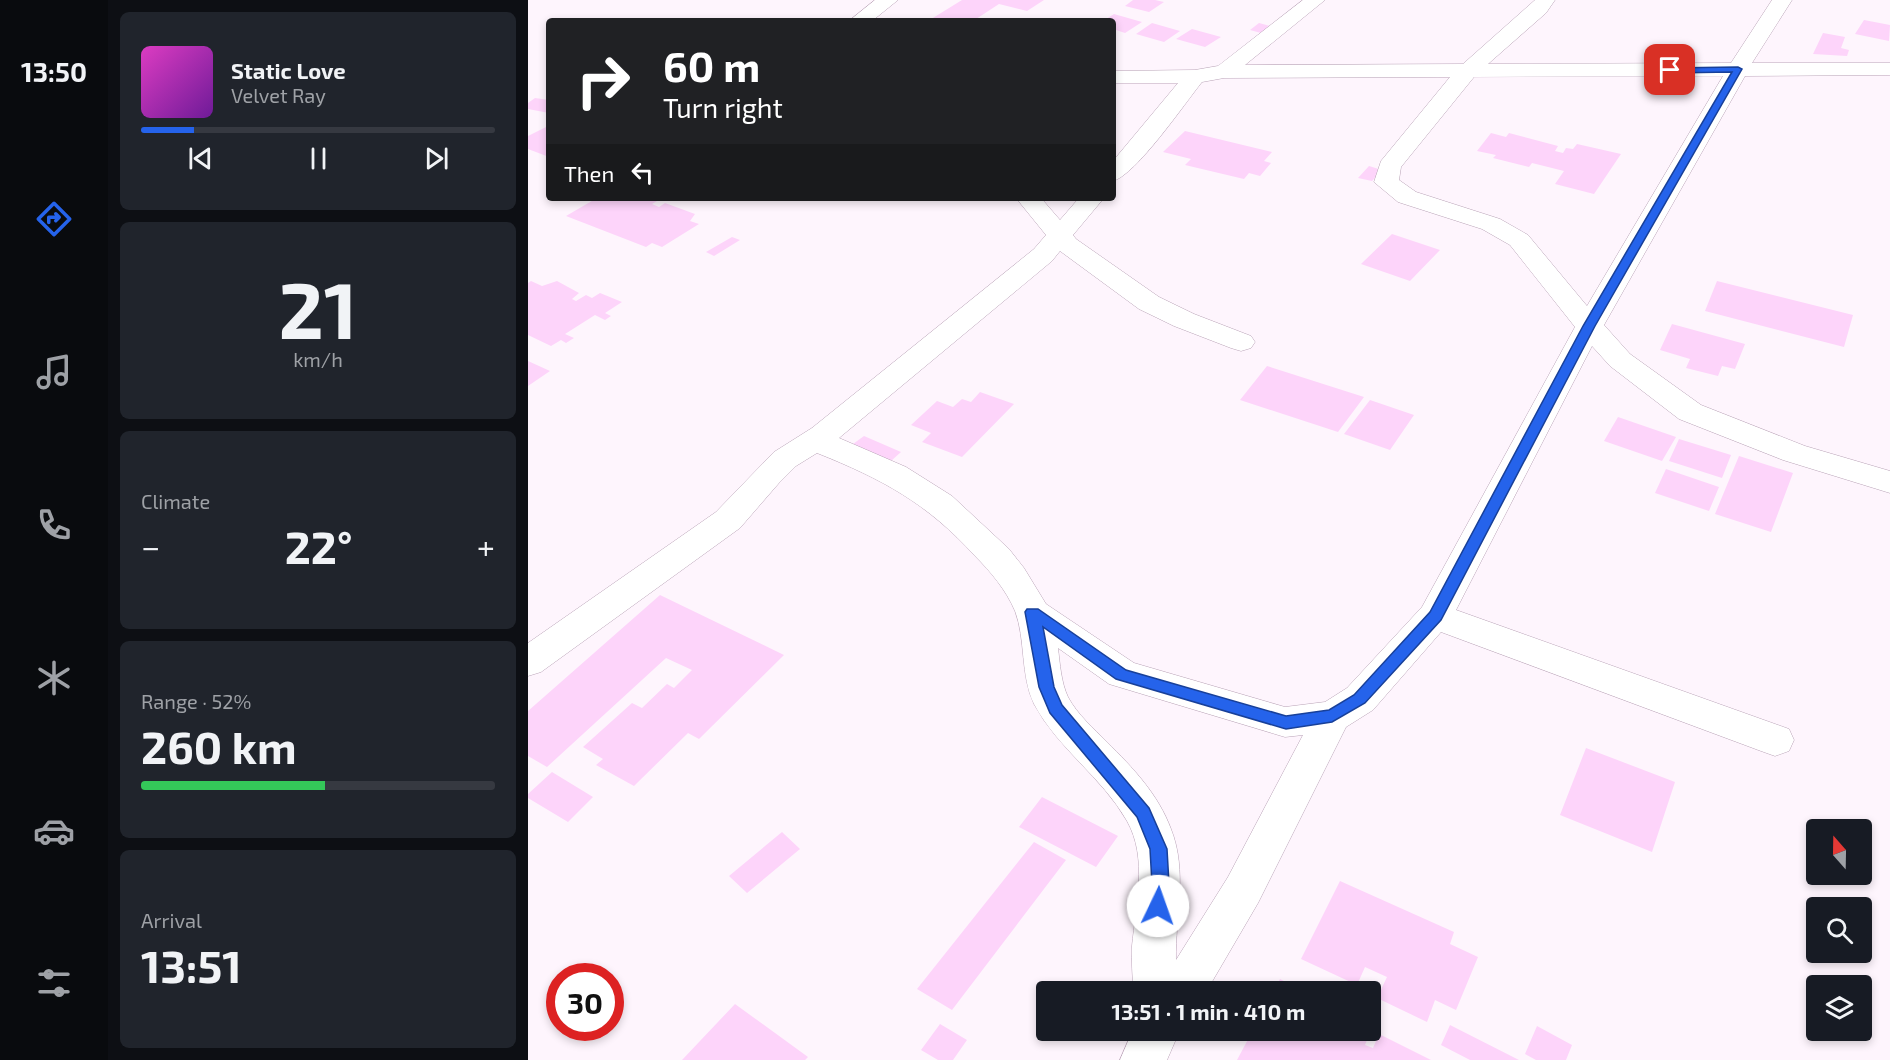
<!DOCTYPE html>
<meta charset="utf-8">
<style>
body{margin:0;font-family:"Exo 2",sans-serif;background:#20242c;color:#f1f3f6;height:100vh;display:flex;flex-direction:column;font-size:22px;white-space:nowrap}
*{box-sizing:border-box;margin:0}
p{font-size:20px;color:#9ea1a6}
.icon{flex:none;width:33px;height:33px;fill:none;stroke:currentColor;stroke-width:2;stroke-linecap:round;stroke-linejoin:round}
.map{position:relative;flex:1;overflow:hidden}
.side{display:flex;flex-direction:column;gap:12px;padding:12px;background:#0d0f14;width:420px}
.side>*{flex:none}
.top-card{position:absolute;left:18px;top:18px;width:570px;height:183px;border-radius:6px;box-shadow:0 3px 9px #0003;background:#202124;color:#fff;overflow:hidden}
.needle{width:39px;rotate:340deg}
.buttons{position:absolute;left:1278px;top:819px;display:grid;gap:12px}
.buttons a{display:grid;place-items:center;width:66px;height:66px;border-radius:6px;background:#171b24;box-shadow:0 3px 9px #0003;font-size:30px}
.speed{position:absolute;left:18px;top:963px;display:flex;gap:12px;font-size:30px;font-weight:700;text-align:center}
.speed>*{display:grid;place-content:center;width:78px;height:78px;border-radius:50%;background:#171b24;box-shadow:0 3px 9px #0003;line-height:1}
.speed .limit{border:9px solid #d22;background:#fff;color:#111}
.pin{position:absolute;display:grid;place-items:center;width:51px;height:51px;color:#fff;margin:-26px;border-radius:12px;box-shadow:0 3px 9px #0006}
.me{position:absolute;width:66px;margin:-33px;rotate:3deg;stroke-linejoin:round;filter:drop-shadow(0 0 4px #0008)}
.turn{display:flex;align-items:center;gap:21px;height:126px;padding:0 18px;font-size:27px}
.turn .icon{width:78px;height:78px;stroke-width:2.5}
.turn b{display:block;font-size:42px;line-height:51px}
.then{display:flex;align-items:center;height:57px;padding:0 18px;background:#0003;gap:12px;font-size:22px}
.big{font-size:45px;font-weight:700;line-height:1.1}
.side .tile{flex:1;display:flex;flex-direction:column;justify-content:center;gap:9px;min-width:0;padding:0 21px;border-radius:9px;background:#20242c}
.side .dial{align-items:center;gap:0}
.dial b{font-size:78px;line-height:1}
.song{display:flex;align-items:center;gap:18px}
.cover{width:72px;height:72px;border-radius:9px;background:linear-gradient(135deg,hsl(310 70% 55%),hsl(280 70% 35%))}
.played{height:6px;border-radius:3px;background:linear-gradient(90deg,#2563eb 15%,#363941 15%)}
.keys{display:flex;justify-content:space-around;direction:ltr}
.heat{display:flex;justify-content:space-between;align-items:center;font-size:33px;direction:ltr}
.charge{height:9px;border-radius:4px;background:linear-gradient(90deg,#34c759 52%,#363941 0)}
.trip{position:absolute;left:508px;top:981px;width:345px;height:60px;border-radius:6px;background:#171b24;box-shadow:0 3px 9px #0003;font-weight:700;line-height:60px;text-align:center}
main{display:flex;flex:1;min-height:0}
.menu{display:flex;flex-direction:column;width:108px;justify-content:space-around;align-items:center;background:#090b0e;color:#9ea1a6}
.menu .icon{width:42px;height:42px}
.menu .current{color:#2563eb}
.menu b{font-size:27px;color:#f1f3f6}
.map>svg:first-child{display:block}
</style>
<main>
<nav class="menu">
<b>13:50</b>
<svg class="icon current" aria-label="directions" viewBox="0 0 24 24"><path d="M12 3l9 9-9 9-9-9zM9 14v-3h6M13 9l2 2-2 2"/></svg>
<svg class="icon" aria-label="music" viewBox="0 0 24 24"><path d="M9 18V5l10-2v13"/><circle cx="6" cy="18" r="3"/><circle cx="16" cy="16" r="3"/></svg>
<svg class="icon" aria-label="phone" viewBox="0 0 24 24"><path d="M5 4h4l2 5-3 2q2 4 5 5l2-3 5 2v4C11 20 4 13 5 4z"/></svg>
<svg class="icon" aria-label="climate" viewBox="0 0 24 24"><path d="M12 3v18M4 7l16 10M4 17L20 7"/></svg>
<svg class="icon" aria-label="car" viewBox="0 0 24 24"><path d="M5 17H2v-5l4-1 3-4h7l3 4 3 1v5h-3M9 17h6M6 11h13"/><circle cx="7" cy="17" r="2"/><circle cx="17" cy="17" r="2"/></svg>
<svg class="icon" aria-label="filters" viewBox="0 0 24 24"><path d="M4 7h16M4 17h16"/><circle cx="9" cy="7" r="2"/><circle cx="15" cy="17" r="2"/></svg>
</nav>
<section class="side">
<div class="tile">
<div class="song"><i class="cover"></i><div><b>Static Love</b><p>Velvet Ray</p></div></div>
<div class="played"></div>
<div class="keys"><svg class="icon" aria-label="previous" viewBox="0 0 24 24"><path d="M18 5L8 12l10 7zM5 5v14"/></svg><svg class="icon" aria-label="pause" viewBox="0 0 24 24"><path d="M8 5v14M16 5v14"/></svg><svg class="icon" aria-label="next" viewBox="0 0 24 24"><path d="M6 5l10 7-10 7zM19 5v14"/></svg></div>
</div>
<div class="tile dial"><b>21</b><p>km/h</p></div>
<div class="tile"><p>Climate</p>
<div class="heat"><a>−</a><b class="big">22°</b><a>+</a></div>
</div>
<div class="tile"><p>Range · 52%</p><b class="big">260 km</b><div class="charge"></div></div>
<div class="tile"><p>Arrival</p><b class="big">13:51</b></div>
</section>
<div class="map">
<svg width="1362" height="1060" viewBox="0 0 1362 1060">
<rect width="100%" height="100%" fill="#fef5fd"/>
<path fill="#fdd4fa" d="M434,0H516L499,11L471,4L445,21H400Z
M605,0H627L636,2L621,12L597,6Z
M586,14L614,22L597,33L585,29V21H575Z
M1336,20L1362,25L1361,41L1327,34Z
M624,23L652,31L636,42L608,34Z
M731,23L742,26L733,33L722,30Z
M664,29L693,37L677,47L648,39Z
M1295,33L1317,37L1313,48L1321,50L1319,56L1285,54Z
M7,98L21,100V113L0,109V103Z
M18,127L21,128V157L0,149V136Z
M657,131L744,152L736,161L743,163L732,176L721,173L716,179L657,165L663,159L635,152Z
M963,133L978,137L981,133L1030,146L1027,151L1035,153L1038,148L1045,149L1049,144L1093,154L1066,194L1027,184L1036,171L1004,163L1001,167L965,158L968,155L949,151Z
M841,166L854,170L844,181L830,178Z
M69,198H134L124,204L131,207L137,203L167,214L162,221L171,224L134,247L124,243L118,247L38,216Z
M864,234L912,250L882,281L833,264Z
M204,237L212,240L186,256L178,252Z
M3,281L14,286L29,281L51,293L44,299L48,301L58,295L64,298L72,293L94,302L77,313L83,316L77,320L67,315L37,334L46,338L38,343L33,340L23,346L0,335V283Z
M1189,281L1325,315L1316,347L1177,311Z
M1144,324L1217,344L1207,369L1194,366L1190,376L1158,368L1162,359L1132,350Z
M0,361L22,371L0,386Z
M739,366L836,397L810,432L712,400Z
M452,392L486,404L434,457L394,442L403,433L383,425L409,401L425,407L434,399L443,402Z
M842,400L886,415L862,450L816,434Z
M1090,417L1148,437L1134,461L1076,441Z
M336,436L373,452L363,461L325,444Z
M1151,439L1203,455L1194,478L1141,461Z
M1211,456L1265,473L1243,532L1187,514Z
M1138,469L1191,487L1181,511L1127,493Z
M132,595L256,655L171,739L160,733L106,786L68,765L75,759L55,747L104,703L114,708L139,684L146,688L164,670L138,658L19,767L0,756V711Z
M1058,748L1147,782L1124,852L1032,815Z
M24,772L65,797L40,822L0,798V794Z
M514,797L590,836L568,867L491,827Z
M254,832L272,849L219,893L201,876Z
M506,842L538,860L424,1010L389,989Z
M812,881L926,932L922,944L950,957L928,1010L907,1000L899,1022L849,998L859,977L837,967L829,985L773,959Z
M752,979L777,992H745Z
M207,1004L280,1057L277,1060H154Z
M412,1024L439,1040L425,1060H410L393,1050Z
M843,1024L845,1025L837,1045L845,1048L851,1034L903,1060H709L725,1030H843Z
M922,1025L991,1060H942L913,1045Z
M1009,1026L1044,1045L1038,1060H1008L997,1054Z"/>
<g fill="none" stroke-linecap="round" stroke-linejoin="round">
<g stroke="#b9a3b7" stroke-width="1">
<path id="minor" d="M347,0H370L344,21H321Z
M775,0H797L717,65L935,64L1007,0H1027L1018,13L960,64L1203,63L1244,0H1264L1224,63H1362V75L1217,76L1076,325L1102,354L1173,405L1277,446L1362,471V493L1255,460L1151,419L1082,366L1064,346L928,610L1261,729L1266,740L1261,751L1247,756L1233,751L913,632L845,710L818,727L730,903L678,992H605C605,976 603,961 604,946C608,906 620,858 599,821C574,777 530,749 506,704C492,675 498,640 487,611C478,590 463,572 447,556C399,503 354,479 289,453L268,466L251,483L212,528L13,672L0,676V643L188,512L246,452L284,428L506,249L518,235L488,198H513L532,220L551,198H576L545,235L548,239L631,297L666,314L723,336L727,342L723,348L713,351L703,348L646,326L611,309L532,251L524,261L311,438L378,467L424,496L481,549L496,568L518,604L606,663L757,707L797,702L819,688L894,607L1047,327L982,245L954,229L870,202L846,182L853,161L922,77L696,78L674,82C657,103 608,175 585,181V161L650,83H585V71L667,70L690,66ZM1195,76L1059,306L1000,235L972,219L888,192L871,180L873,167L946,77ZM530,648L581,684L757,737L775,735L700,877L648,960C647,916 660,872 643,829C630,794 605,768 579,742C566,729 549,714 540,697C533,682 532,664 530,648Z
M605,1030H652L639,1060H592Z"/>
</g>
<use href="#minor" fill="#fff" fill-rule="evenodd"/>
</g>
<path fill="#2563eb" stroke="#184099" stroke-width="1.5" d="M1139,68L1210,67L1214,69L1067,326L913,620L837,703L804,722L758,729L588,679L515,627L526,687L534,705L621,808L639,849L641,884L637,911L630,914L624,911L622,906L624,884L622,849L609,817L522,713L511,687L497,612L499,609H510L598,670L758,716L801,710L826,695L902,612L1055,326L1204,72L1142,73L1138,70Z"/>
</svg>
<div class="buttons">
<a><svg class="needle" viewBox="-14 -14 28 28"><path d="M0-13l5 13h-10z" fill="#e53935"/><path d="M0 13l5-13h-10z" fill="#9ea1a6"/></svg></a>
<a><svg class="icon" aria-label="search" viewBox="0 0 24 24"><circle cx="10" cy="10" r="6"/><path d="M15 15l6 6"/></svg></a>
<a><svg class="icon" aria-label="layers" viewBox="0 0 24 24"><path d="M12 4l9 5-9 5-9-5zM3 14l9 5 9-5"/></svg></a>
</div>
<div class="speed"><div class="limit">30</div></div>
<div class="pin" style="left:1142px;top:70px;background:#d93025"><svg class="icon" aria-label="arrive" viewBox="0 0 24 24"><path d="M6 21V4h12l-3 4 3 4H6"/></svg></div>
<svg class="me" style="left:630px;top:906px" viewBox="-20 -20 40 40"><circle r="19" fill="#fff"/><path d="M0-13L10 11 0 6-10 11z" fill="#2563eb"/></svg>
<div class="trip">13:51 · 1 min · 410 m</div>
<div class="top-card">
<div class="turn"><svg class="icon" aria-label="right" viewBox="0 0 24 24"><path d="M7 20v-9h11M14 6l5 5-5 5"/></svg><div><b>60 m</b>Turn right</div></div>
<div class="then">Then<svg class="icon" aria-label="left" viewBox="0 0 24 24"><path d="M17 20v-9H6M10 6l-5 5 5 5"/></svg></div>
</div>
</div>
</main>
